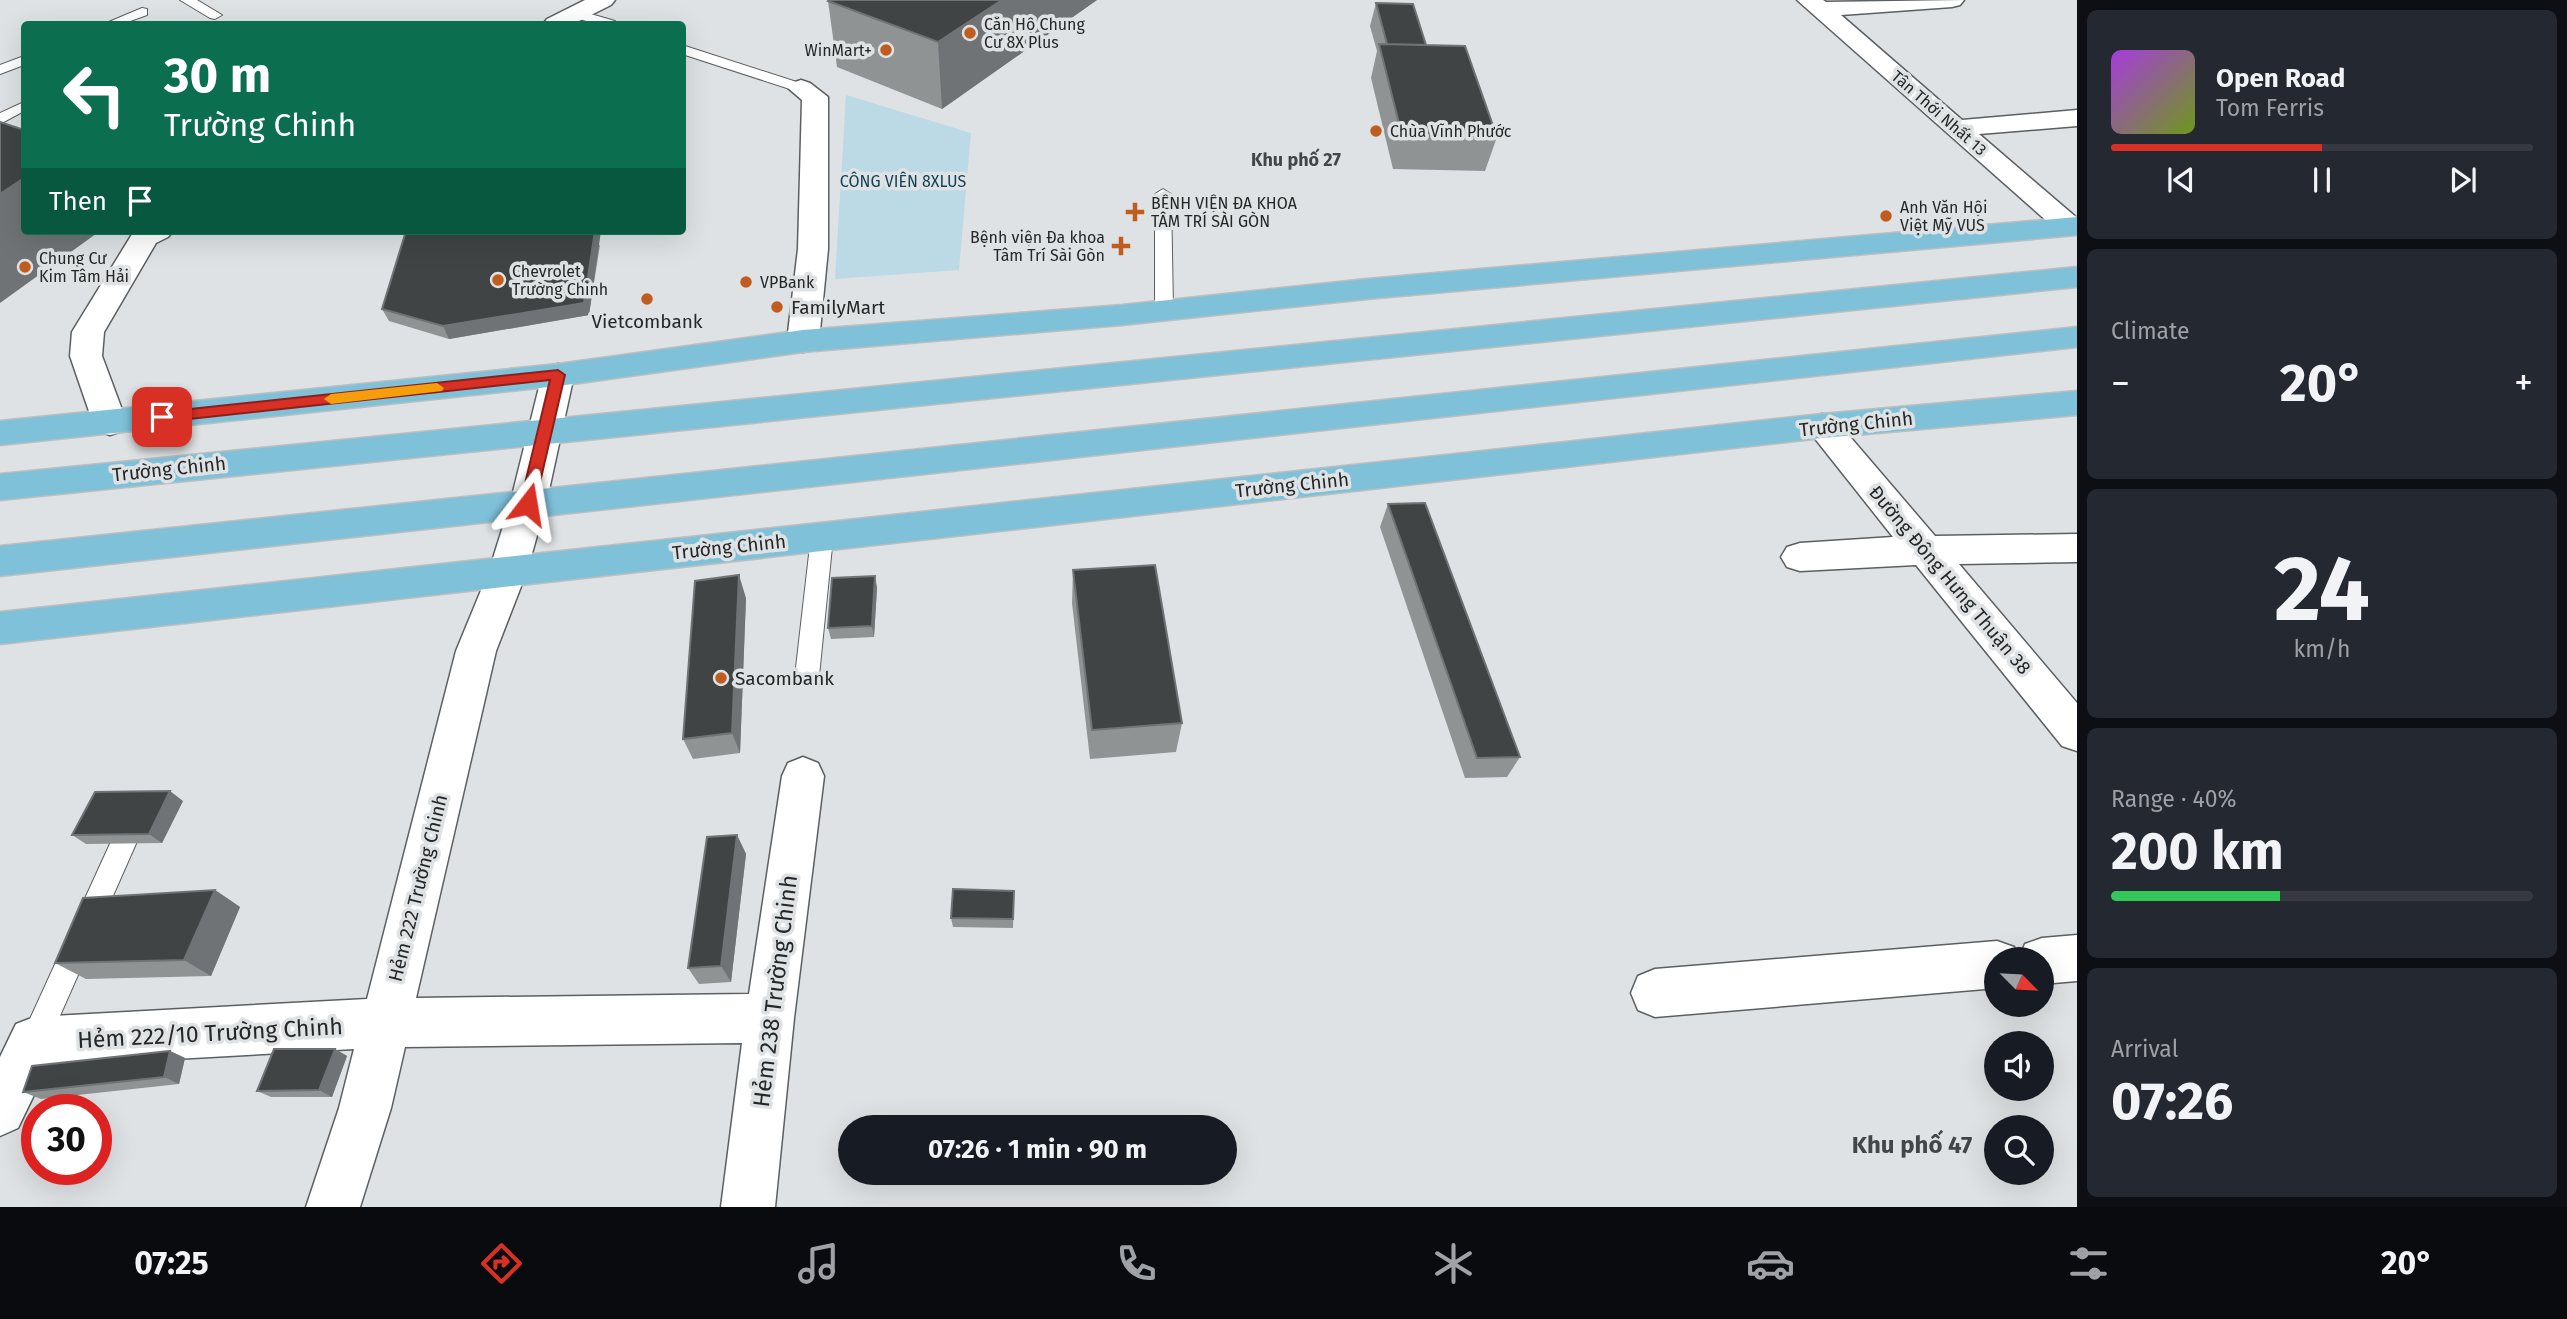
<!DOCTYPE html>
<meta charset="utf-8">
<style>
body{margin:0;font-family:"Fira Sans",sans-serif;background:#242831;color:#f1f3f6;height:100vh;display:flex;flex-direction:column;font-size:26px;white-space:nowrap}
*{box-sizing:border-box;margin:0}
p{font-size:23px;color:#9ea1a6}
.icon{flex:none;width:38px;height:38px;fill:none;stroke:currentColor;stroke-width:2;stroke-linecap:round;stroke-linejoin:round}
.map{position:relative;flex:1;overflow:hidden}
.side{display:flex;flex-direction:column;gap:10px;padding:10px;background:#0d0f14;width:490px}
.side>*{flex:none}
.guide{position:absolute;left:21px;top:21px;width:665px;height:214px;border-radius:7px;box-shadow:0 7px 28px #0002;background:#0b6e4f;color:#fff;overflow:hidden}
.needle{width:46px;rotate:114deg}
.controls{position:absolute;left:1984px;top:947px;display:grid;gap:14px}
.controls a{display:grid;place-items:center;width:70px;height:70px;border-radius:50%;background:#171b24;box-shadow:0 7px 28px #0002;font-size:35px}
.speed{position:absolute;left:21px;top:1094px;display:flex;gap:14px;font-size:35px;font-weight:700;text-align:center}
.speed>*{display:grid;place-content:center;width:91px;height:91px;border-radius:50%;background:#171b24;box-shadow:0 7px 28px #0002;line-height:1}
.speed .limit{border:10px solid #d22;background:#fff;color:#111}
.pin{position:absolute;display:grid;place-items:center;width:60px;height:60px;color:#fff;margin:-30px;border-radius:14px;box-shadow:0 4px 10px #0006}
.me{position:absolute;width:77px;margin:-38px;rotate:14deg;stroke-linejoin:round;filter:drop-shadow(0 0 5px #0008)}
.turn{display:flex;align-items:center;gap:24px;height:147px;padding:0 28px;font-size:32px}
.turn .icon{width:91px;height:91px;stroke-width:2.5}
.turn b{display:block;font-size:49px;line-height:60px}
.then{display:flex;align-items:center;height:66px;padding:0 28px;background:#0003;gap:14px;font-size:26px}
.big{font-size:52px;font-weight:700;line-height:1.1}
.side .tile{flex:1;display:flex;flex-direction:column;justify-content:center;gap:10px;min-width:0;padding:0 24px;border-radius:10px;background:#242831}
.side .dial{align-items:center;gap:0}
.dial b{font-size:91px;line-height:1}
.song{display:flex;align-items:center;gap:21px}
.cover{width:84px;height:84px;border-radius:10px;background:linear-gradient(135deg,hsl(280 70% 55%),hsl(80 70% 35%))}
.played{height:7px;border-radius:4px;background:linear-gradient(90deg,#d93025 50%,#363941 50%)}
.keys{display:flex;justify-content:space-around;direction:ltr}
.heat{display:flex;justify-content:space-between;align-items:center;font-size:38px;direction:ltr}
.charge{height:10px;border-radius:5px;background:linear-gradient(90deg,#34c759 40%,#363941 0)}
.trip{position:absolute;left:838px;top:1115px;width:399px;height:70px;border-radius:35px;background:#171b24;box-shadow:0 7px 28px #0002;font-weight:700;line-height:70px;text-align:center}
.menu{display:flex;height:112px;justify-content:space-around;align-items:center;background:#090b0e;color:#9ea1a6}
.menu .icon{width:49px;height:49px}
.menu .current{color:#d93025}
.menu b{font-size:32px;color:#f1f3f6}
main{display:flex;flex:1;min-height:0}
.map>svg:first-child{display:block}
</style>
<main>
<div class="map">
<svg width="2077" height="1207" viewBox="0 0 2077 1207">
<rect width="100%" height="100%" fill="#dfe2e4"/>
<path fill="#bcd9e6" d="M846,95L971,133L959,270L835,279Z"/>
<g fill="none" stroke-linecap="round" stroke-linejoin="round">
<g stroke="#5c5f61" stroke-width="2">
<path id="lane" d="M180,0H197L222,15L215,19L210,18Z
M142,8L147,9V15L122,24H104Z
M577,10L615,21L617,24H597L572,17V11Z
M682,45L806,85L809,88L801,93L796,91L682,54Z
M24,56V65L0,74V65Z
M24,102V111L0,124V113Z
M1163,189L1171,194L1173,310L1164,316L1155,310V194Z
M822,529L830,531L833,537L819,676L815,683L807,686L799,683L795,676L811,537L814,531Z
M133,809L142,813L146,821L44,1052L34,1057L24,1052L19,1042L24,1032L124,813Z"/>
</g>
<g stroke="#5c5f61" stroke-width="3">
<path id="street" d="M585,0H615L611,5L573,24H543L547,19Z
M1797,0H1823L1826,2L1964,0L1960,5L1952,7L1841,15L1962,120L2077,110V126L1979,134L2077,218V233L2069,235L2059,232Z
M801,80L810,83L828,97V249L819,341L814,348L803,352L792,348L787,341L798,249L802,100L788,88L792,83Z
M134,231H173L168,237L156,243L104,332L102,356L127,423L122,431L110,435L98,431L93,423L70,356L72,332Z
M558,364L570,367L574,375L546,504L527,571L496,651L416,998L749,994L782,776L788,763L803,757L818,763L824,776L794,1018L775,1207H721L742,1043L405,1047L391,1108L360,1207H306L339,1108L354,1049L48,1066L18,1128L0,1136V1057L16,1024L34,1017L367,999L456,651L489,571L510,504L542,375L546,367Z
M1822,414L1834,418L1935,536L2077,534V562L1959,564L2077,703V751L2062,746L1916,565L1800,571L1787,567L1781,557L1787,547L1800,543L1893,537L1805,426L1810,418Z
M2077,935V981L2042,984V959H2019L2025,944L2042,938Z
M1997,941L2014,947L2019,959H1997V988L1655,1017L1638,1010L1631,993L1638,976L1655,969Z"/>
</g>
<g stroke="#bebebe" stroke-width="3">
<path id="primary" d="M2077,217V235L1367,299L1122,325L803,352L558,386L0,445V421L558,364L803,330L1122,305L1367,279Z
M2077,267V287L0,500V474Z
M2077,327V347L0,576V546Z
M2077,391V415L1822,438L0,644V612L1822,414Z"/>
</g>
<use href="#lane" fill="#fff" fill-rule="evenodd"/>
<use href="#street" fill="#fff" fill-rule="evenodd"/>
<use href="#primary" fill="#7fc1d9" fill-rule="evenodd"/>
</g>
<path fill="#909394" d="M1097,0L942,109L837,67L828,1Z
M1376,3L1426,45L1497,137L1485,171L1393,169L1371,78L1377,51L1370,26Z
M600,245L589,315L449,339L389,321L382,309Z
M1388,504L1520,757L1507,777L1465,778L1380,527Z
M1073,570L1182,723L1176,752L1090,759L1072,603Z
M875,576L877,588L874,637L831,639L828,628Z
M746,598L740,753L693,759L683,739Z
M183,801L162,843L86,844L72,835Z
M737,835L746,854L731,982L699,984L688,968Z
M215,890L240,907L211,976L86,979L55,963Z
M1014,891L1013,928L953,927L951,918Z
M335,1049L347,1056L332,1097H271L257,1091Z
M170,1051L185,1058L179,1084L41,1099L23,1092Z"/>
<path fill="#707375" d="M1002,0H1097L942,109L938,42Z
M24,178V231H100L0,303V194Z
M595,231H601L589,315L449,339L443,326Z
M739,575L746,598L740,753L732,733Z
M875,576L877,588L874,637L872,626Z
M170,791L183,801L162,843L149,834Z
M737,835L746,854L731,982L721,966Z
M215,890L240,907L211,976L184,960Z
M335,1049L347,1056L332,1097L319,1090Z
M170,1051L185,1058L179,1084L164,1077Z"/>
<path fill="#414445" stroke="#707375" stroke-width="2" d="M829,0H1002L938,42L828,1Z
M1376,3L1413,4L1426,45L1387,44Z
M1379,44L1465,46L1497,137L1402,135Z
M0,122L24,130V178L0,194Z
M406,231H595L584,303L443,326L382,309Z
M1425,503L1520,757L1477,758L1388,504Z
M1155,565L1182,723L1092,730L1073,570Z
M739,575L732,733L683,739L695,581Z
M875,576L872,626L828,628L832,578Z
M170,791L149,834L72,835L95,792Z
M737,835L721,966L688,968L707,837Z
M953,889L1014,891L1013,919L951,918Z
M215,890L184,960L55,963L83,898Z
M274,1049H335L319,1090L257,1091Z
M170,1051L164,1077L23,1092L32,1066Z"/>
<path fill="#d93025" stroke="#8d1f18" stroke-width="2" d="M558,370L565,375L535,504L528,510L520,504L550,380L162,422L155,417L162,412Z"/>
<path fill="#f59e0b" d="M437,383L444,388L442,391L331,404L324,399L331,394Z"/>
<g fill="#bf5d20" stroke="#dfe2e4" stroke-width="2.5">
<circle cx="970" cy="33" r="7"/>
<circle cx="886" cy="50" r="7"/>
<circle cx="1376" cy="131" r="7"/>
<path d="M1131.5 201.5h7v7h7v7h-7v7h-7v-7h-7v-7h7z"/>
<circle cx="1886" cy="216" r="7"/>
<path d="M1117.5 235.5h7v7h7v7h-7v7h-7v-7h-7v-7h7z"/>
<circle cx="25" cy="267" r="7"/>
<circle cx="498" cy="280" r="7"/>
<circle cx="746" cy="282" r="7"/>
<circle cx="647" cy="299" r="7"/>
<circle cx="777" cy="307" r="7"/>
<circle cx="721" cy="678" r="7"/>
</g>
<g text-anchor="middle" dominant-baseline="central" stroke-width="7" stroke-linejoin="round" paint-order="stroke">
<g font-size="16" fill="#252727" stroke="#dfe2e4" text-anchor="start">
<text x="984" y="24">Căn Hộ Chung<tspan x="984" dy="18">Cư 8X Plus</tspan></text>
<text x="872" y="50" text-anchor="end">WinMart+</text>
<text x="1390" y="131">Chùa Vĩnh Phước</text>
<text x="1151" y="203">BỆNH VIỆN ĐA KHOA<tspan x="1151" dy="18">TÂM TRÍ SÀI GÒN</tspan></text>
<text x="1900" y="207">Anh Văn Hội<tspan x="1900" dy="18">Việt Mỹ VUS</tspan></text>
<text x="1105" y="237" text-anchor="end">Bệnh viện Đa khoa<tspan x="1105" dy="18">Tâm Trí Sài Gòn</tspan></text>
<text x="39" y="258">Chung Cư<tspan x="39" dy="18">Kim Tâm Hải</tspan></text>
<text x="512" y="271">Chevrolet<tspan x="512" dy="18">Trường Chinh</tspan></text>
<text x="760" y="282">VPBank</text>
</g>
<g font-size="16" fill="#252727" stroke="#dfe2e4">
<text transform="translate(1939 113) rotate(41)">Tân Thới Nhất 13</text>
</g>
<g font-size="16" fill="#0f4458" stroke="#dfe2e4">
<text x="903" y="181">CÔNG VIÊN 8XLUS</text>
</g>
<g font-size="18" font-weight="bold" fill="#434648" stroke="#dfe2e4">
<text x="1296" y="160">Khu phố 27</text>
</g>
<g font-size="19" fill="#252727" stroke="#dfe2e4" text-anchor="start">
<text x="791" y="307">FamilyMart</text>
<text x="647" y="321" text-anchor="middle">Vietcombank</text>
<text x="735" y="678">Sacombank</text>
</g>
<g font-size="19" fill="#252727" stroke="#dfe2e4">
<text transform="translate(1856 424) rotate(-6)">Trường Chinh</text>
<text transform="translate(169 469) rotate(-6)">Trường Chinh</text>
<text transform="translate(1292 485) rotate(-6)">Trường Chinh</text>
<text transform="translate(729 547) rotate(-6)">Trường Chinh</text>
<text transform="translate(1950 580) rotate(50)">Đường Đông Hưng Thuận 38</text>
<text transform="translate(418 888) rotate(-76)">Hẻm 222 Trường Chinh</text>
</g>
<g font-size="23" fill="#252727" stroke="#dfe2e4">
<text transform="translate(775 991) rotate(-83)">Hẻm 238 Trường Chinh</text>
<text transform="translate(210 1033) rotate(-3)">Hẻm 222/10 Trường Chinh</text>
</g>
<g font-size="24" font-weight="bold" fill="#434648" stroke="#dfe2e4">
<text x="1912" y="1145">Khu phố 47</text>
</g>
</g>
</svg>
<div class="controls">
<a><svg class="needle" viewBox="-14 -14 28 28"><path d="M0-13l5 13h-10z" fill="#e53935"/><path d="M0 13l5-13h-10z" fill="#9ea1a6"/></svg></a>
<a><svg class="icon" aria-label="sound" viewBox="0 0 24 24"><path d="M4 9h4l5-4v14l-5-4H4zM17 9q2 3 0 6"/></svg></a>
<a><svg class="icon" aria-label="search" viewBox="0 0 24 24"><circle cx="10" cy="10" r="6"/><path d="M15 15l6 6"/></svg></a>
</div>
<div class="speed"><div class="limit">30</div></div>
<div class="pin" style="left:162px;top:417px;background:#d93025"><svg class="icon" aria-label="arrive" viewBox="0 0 24 24"><path d="M6 21V4h12l-3 4 3 4H6"/></svg></div>
<svg class="me" style="left:528px;top:504px" viewBox="-20 -20 40 40"><path d="M0-17L14 15 0 8-14 15z" fill="#d93025" stroke="#fff" stroke-width="4"/></svg>
<div class="trip">07:26 · 1 min · 90 m</div>
<div class="guide">
<div class="turn"><svg class="icon" aria-label="left" viewBox="0 0 24 24"><path d="M17 20v-9H6M10 6l-5 5 5 5"/></svg><div><b>30 m</b>Trường Chinh</div></div>
<div class="then">Then<svg class="icon" aria-label="arrive" viewBox="0 0 24 24"><path d="M6 21V4h12l-3 4 3 4H6"/></svg></div>
</div>
</div>
<section class="side">
<div class="tile">
<div class="song"><i class="cover"></i><div><b>Open Road</b><p>Tom Ferris</p></div></div>
<div class="played"></div>
<div class="keys"><svg class="icon" aria-label="previous" viewBox="0 0 24 24"><path d="M18 5L8 12l10 7zM5 5v14"/></svg><svg class="icon" aria-label="pause" viewBox="0 0 24 24"><path d="M8 5v14M16 5v14"/></svg><svg class="icon" aria-label="next" viewBox="0 0 24 24"><path d="M6 5l10 7-10 7zM19 5v14"/></svg></div>
</div>
<div class="tile"><p>Climate</p>
<div class="heat"><a>−</a><b class="big">20°</b><a>+</a></div>
</div>
<div class="tile dial"><b>24</b><p>km/h</p></div>
<div class="tile"><p>Range · 40%</p><b class="big">200 km</b><div class="charge"></div></div>
<div class="tile"><p>Arrival</p><b class="big">07:26</b></div>
</section>
</main>
<nav class="menu">
<b>07:25</b>
<svg class="icon current" aria-label="directions" viewBox="0 0 24 24"><path d="M12 3l9 9-9 9-9-9zM9 14v-3h6M13 9l2 2-2 2"/></svg>
<svg class="icon" aria-label="music" viewBox="0 0 24 24"><path d="M9 18V5l10-2v13"/><circle cx="6" cy="18" r="3"/><circle cx="16" cy="16" r="3"/></svg>
<svg class="icon" aria-label="phone" viewBox="0 0 24 24"><path d="M5 4h4l2 5-3 2q2 4 5 5l2-3 5 2v4C11 20 4 13 5 4z"/></svg>
<svg class="icon" aria-label="climate" viewBox="0 0 24 24"><path d="M12 3v18M4 7l16 10M4 17L20 7"/></svg>
<svg class="icon" aria-label="car" viewBox="0 0 24 24"><path d="M5 17H2v-5l4-1 3-4h7l3 4 3 1v5h-3M9 17h6M6 11h13"/><circle cx="7" cy="17" r="2"/><circle cx="17" cy="17" r="2"/></svg>
<svg class="icon" aria-label="filters" viewBox="0 0 24 24"><path d="M4 7h16M4 17h16"/><circle cx="9" cy="7" r="2"/><circle cx="15" cy="17" r="2"/></svg>
<b>20°</b>
</nav>
